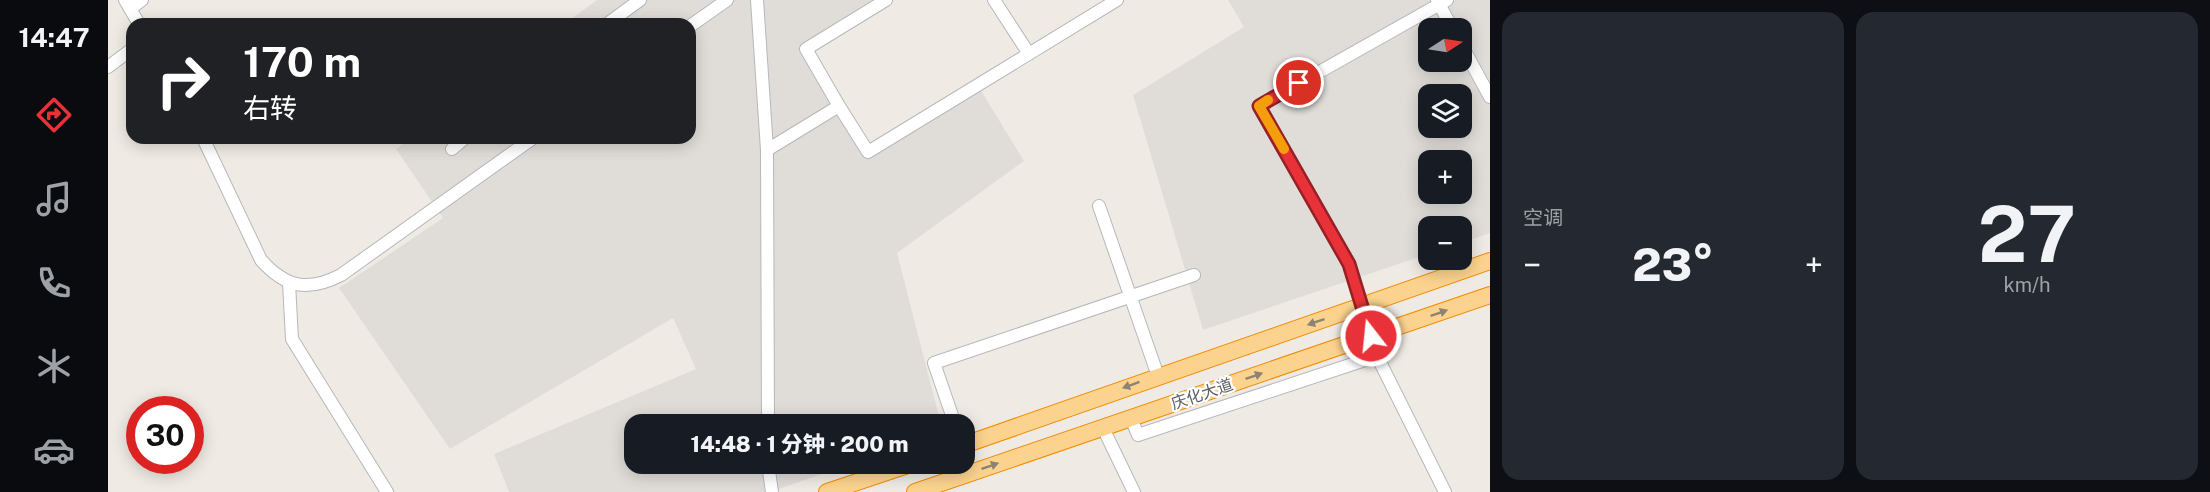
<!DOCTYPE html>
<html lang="zh">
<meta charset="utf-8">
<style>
body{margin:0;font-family:"Public Sans","Noto Sans SC",sans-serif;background:#242831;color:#f1f3f6;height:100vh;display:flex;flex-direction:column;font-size:22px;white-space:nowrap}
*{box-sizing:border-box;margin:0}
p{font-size:20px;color:#9ea1a6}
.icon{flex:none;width:33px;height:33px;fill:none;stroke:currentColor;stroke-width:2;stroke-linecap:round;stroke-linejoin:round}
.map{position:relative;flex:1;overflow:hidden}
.sheet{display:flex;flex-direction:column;gap:12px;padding:12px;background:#0d0f14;width:720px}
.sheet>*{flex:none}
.guide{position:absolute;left:18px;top:18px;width:570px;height:126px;border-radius:18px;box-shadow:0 3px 15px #0003;background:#202124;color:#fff;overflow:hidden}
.needle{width:39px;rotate:78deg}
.controls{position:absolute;left:1310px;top:18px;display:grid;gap:12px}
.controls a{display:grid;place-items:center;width:54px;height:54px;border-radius:12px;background:#171b24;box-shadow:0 3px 15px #0003;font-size:30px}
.speed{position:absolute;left:18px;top:396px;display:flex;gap:12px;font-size:30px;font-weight:700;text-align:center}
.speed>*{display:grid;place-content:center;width:78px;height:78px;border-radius:50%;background:#171b24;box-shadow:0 3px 15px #0003;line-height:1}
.speed .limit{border:9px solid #d22;background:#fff;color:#111}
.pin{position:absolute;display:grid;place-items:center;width:51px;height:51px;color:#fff;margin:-26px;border:3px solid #fff;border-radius:50%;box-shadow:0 2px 6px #0007}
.me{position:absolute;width:66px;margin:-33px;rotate:344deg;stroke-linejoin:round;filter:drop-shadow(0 0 4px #0008)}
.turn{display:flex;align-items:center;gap:21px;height:126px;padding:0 18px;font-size:27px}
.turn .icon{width:78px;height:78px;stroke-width:2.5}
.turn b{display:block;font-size:42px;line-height:51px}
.big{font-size:45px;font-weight:800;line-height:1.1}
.sheet .widget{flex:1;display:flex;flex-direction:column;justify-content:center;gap:9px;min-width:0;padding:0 21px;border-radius:18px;background:#242831}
.sheet .dial{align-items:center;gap:0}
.dial b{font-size:78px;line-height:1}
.heat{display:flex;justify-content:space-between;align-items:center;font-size:33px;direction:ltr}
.sheet .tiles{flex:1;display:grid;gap:12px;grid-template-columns:repeat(2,1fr)}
.trip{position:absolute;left:516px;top:414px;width:351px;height:60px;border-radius:18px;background:#171b24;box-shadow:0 3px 15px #0003;font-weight:800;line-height:60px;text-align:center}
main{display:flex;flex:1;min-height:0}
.tab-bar{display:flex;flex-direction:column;width:108px;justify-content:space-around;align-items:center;background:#090b0e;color:#9ea1a6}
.tab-bar .icon{width:42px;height:42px}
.tab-bar .current{color:#e83138}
.tab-bar b{font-size:27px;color:#f1f3f6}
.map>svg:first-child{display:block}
</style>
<main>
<nav class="tab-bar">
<b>14:47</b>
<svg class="icon current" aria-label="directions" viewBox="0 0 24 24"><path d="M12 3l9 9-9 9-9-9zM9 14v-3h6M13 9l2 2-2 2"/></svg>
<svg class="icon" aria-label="music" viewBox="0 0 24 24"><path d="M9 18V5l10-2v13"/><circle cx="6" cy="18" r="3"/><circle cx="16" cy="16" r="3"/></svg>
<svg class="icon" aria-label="phone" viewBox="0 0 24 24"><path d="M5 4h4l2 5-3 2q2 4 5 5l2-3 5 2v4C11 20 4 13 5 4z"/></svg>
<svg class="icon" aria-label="climate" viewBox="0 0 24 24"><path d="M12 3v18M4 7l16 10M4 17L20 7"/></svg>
<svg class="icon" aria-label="car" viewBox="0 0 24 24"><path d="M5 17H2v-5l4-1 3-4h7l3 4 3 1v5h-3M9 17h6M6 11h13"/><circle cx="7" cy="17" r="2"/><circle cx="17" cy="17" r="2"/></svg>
</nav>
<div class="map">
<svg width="1382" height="492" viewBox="0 0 1382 492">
<rect width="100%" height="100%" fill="#efebe4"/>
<path fill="#e0ddd9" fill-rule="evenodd" d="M489,0H769L693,48L761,158L872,89L916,161L789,253L833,424H526V464H743L662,492H401L386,454L588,369L565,318L342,449L231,288L335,218L288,149L303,138H582V24H456Z
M1120,0H1382V233L1353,243V226H1320V254L1095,330L1025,95L1136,27ZM1320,28H1353V62H1320ZM1320,94H1353V128H1320ZM1320,160H1353V194H1320Z"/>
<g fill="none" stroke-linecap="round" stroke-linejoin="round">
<g stroke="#b5b8bb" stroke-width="14">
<path id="minor" d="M17,0L31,24
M649,0L659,150L660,424
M886,0L921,54
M1329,0L1344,28
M22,9L34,0
M499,24L532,0
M582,26L619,0
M1353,44L1382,97
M0,67L24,49
M731,106L760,152L1009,0
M95,138L153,260C178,288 200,292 233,275L425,138
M344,149L357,138
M659,150L731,106L698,49L778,0
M991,206L1050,376
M181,283L184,339L279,492
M1023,418L1030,435L1269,356
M847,424L826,363L1086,275
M995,428L1026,492
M660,464L664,492
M1337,492L1269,356L1241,264L1151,106L1339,0"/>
</g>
<g stroke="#f18b02" stroke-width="18">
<path id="highway" d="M856,445L1382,261
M719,492L803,464
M807,492L1382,295"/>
</g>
<use href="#minor" stroke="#fff" stroke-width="12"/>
<use href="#highway" stroke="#fcd38e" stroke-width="16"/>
</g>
<defs><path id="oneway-solid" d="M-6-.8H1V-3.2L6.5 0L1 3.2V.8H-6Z" transform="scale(1.5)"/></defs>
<g fill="#8c8371">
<use href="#oneway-solid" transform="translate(1331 313) rotate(-19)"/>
<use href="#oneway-solid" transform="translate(1208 322) rotate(161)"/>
<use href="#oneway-solid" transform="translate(1146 376) rotate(-19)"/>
<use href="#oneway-solid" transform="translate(1023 385) rotate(160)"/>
<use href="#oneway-solid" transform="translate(882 466) rotate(-19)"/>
</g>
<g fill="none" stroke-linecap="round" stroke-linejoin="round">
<g stroke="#972024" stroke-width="15">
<path id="route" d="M1191,83L1151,106L1241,264L1263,336"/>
</g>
<use href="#route" stroke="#e83138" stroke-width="10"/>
<path stroke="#f59e0b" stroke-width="10" d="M1160,100L1151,106L1176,149"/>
</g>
<g text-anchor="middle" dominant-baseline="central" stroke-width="4.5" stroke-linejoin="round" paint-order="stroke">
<g font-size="16" fill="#5c6165" stroke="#fff">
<text transform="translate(1094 394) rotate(-19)">庆化大道</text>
</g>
</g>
</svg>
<div class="controls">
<a><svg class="needle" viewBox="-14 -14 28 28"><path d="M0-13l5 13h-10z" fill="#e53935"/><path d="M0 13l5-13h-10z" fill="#9ea1a6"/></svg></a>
<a><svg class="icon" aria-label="layers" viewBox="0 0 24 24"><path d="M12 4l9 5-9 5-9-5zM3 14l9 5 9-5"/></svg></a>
<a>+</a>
<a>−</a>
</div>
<div class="speed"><div class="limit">30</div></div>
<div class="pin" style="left:1191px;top:83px;background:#d93025"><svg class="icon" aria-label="arrive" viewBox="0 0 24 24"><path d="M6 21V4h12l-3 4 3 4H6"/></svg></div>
<svg class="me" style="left:1263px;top:336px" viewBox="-20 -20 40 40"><circle r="17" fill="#e83138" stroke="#fff" stroke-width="3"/><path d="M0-11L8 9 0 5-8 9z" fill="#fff"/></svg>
<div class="trip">14:48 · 1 分钟 · 200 m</div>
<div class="guide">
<div class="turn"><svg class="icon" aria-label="right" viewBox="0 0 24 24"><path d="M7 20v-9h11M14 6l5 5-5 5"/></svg><div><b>170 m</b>右转</div></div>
</div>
</div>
<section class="sheet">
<div class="tiles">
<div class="widget"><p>空调</p>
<div class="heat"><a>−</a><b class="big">23°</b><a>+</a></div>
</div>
<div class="widget dial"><b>27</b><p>km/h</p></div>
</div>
</section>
</main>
